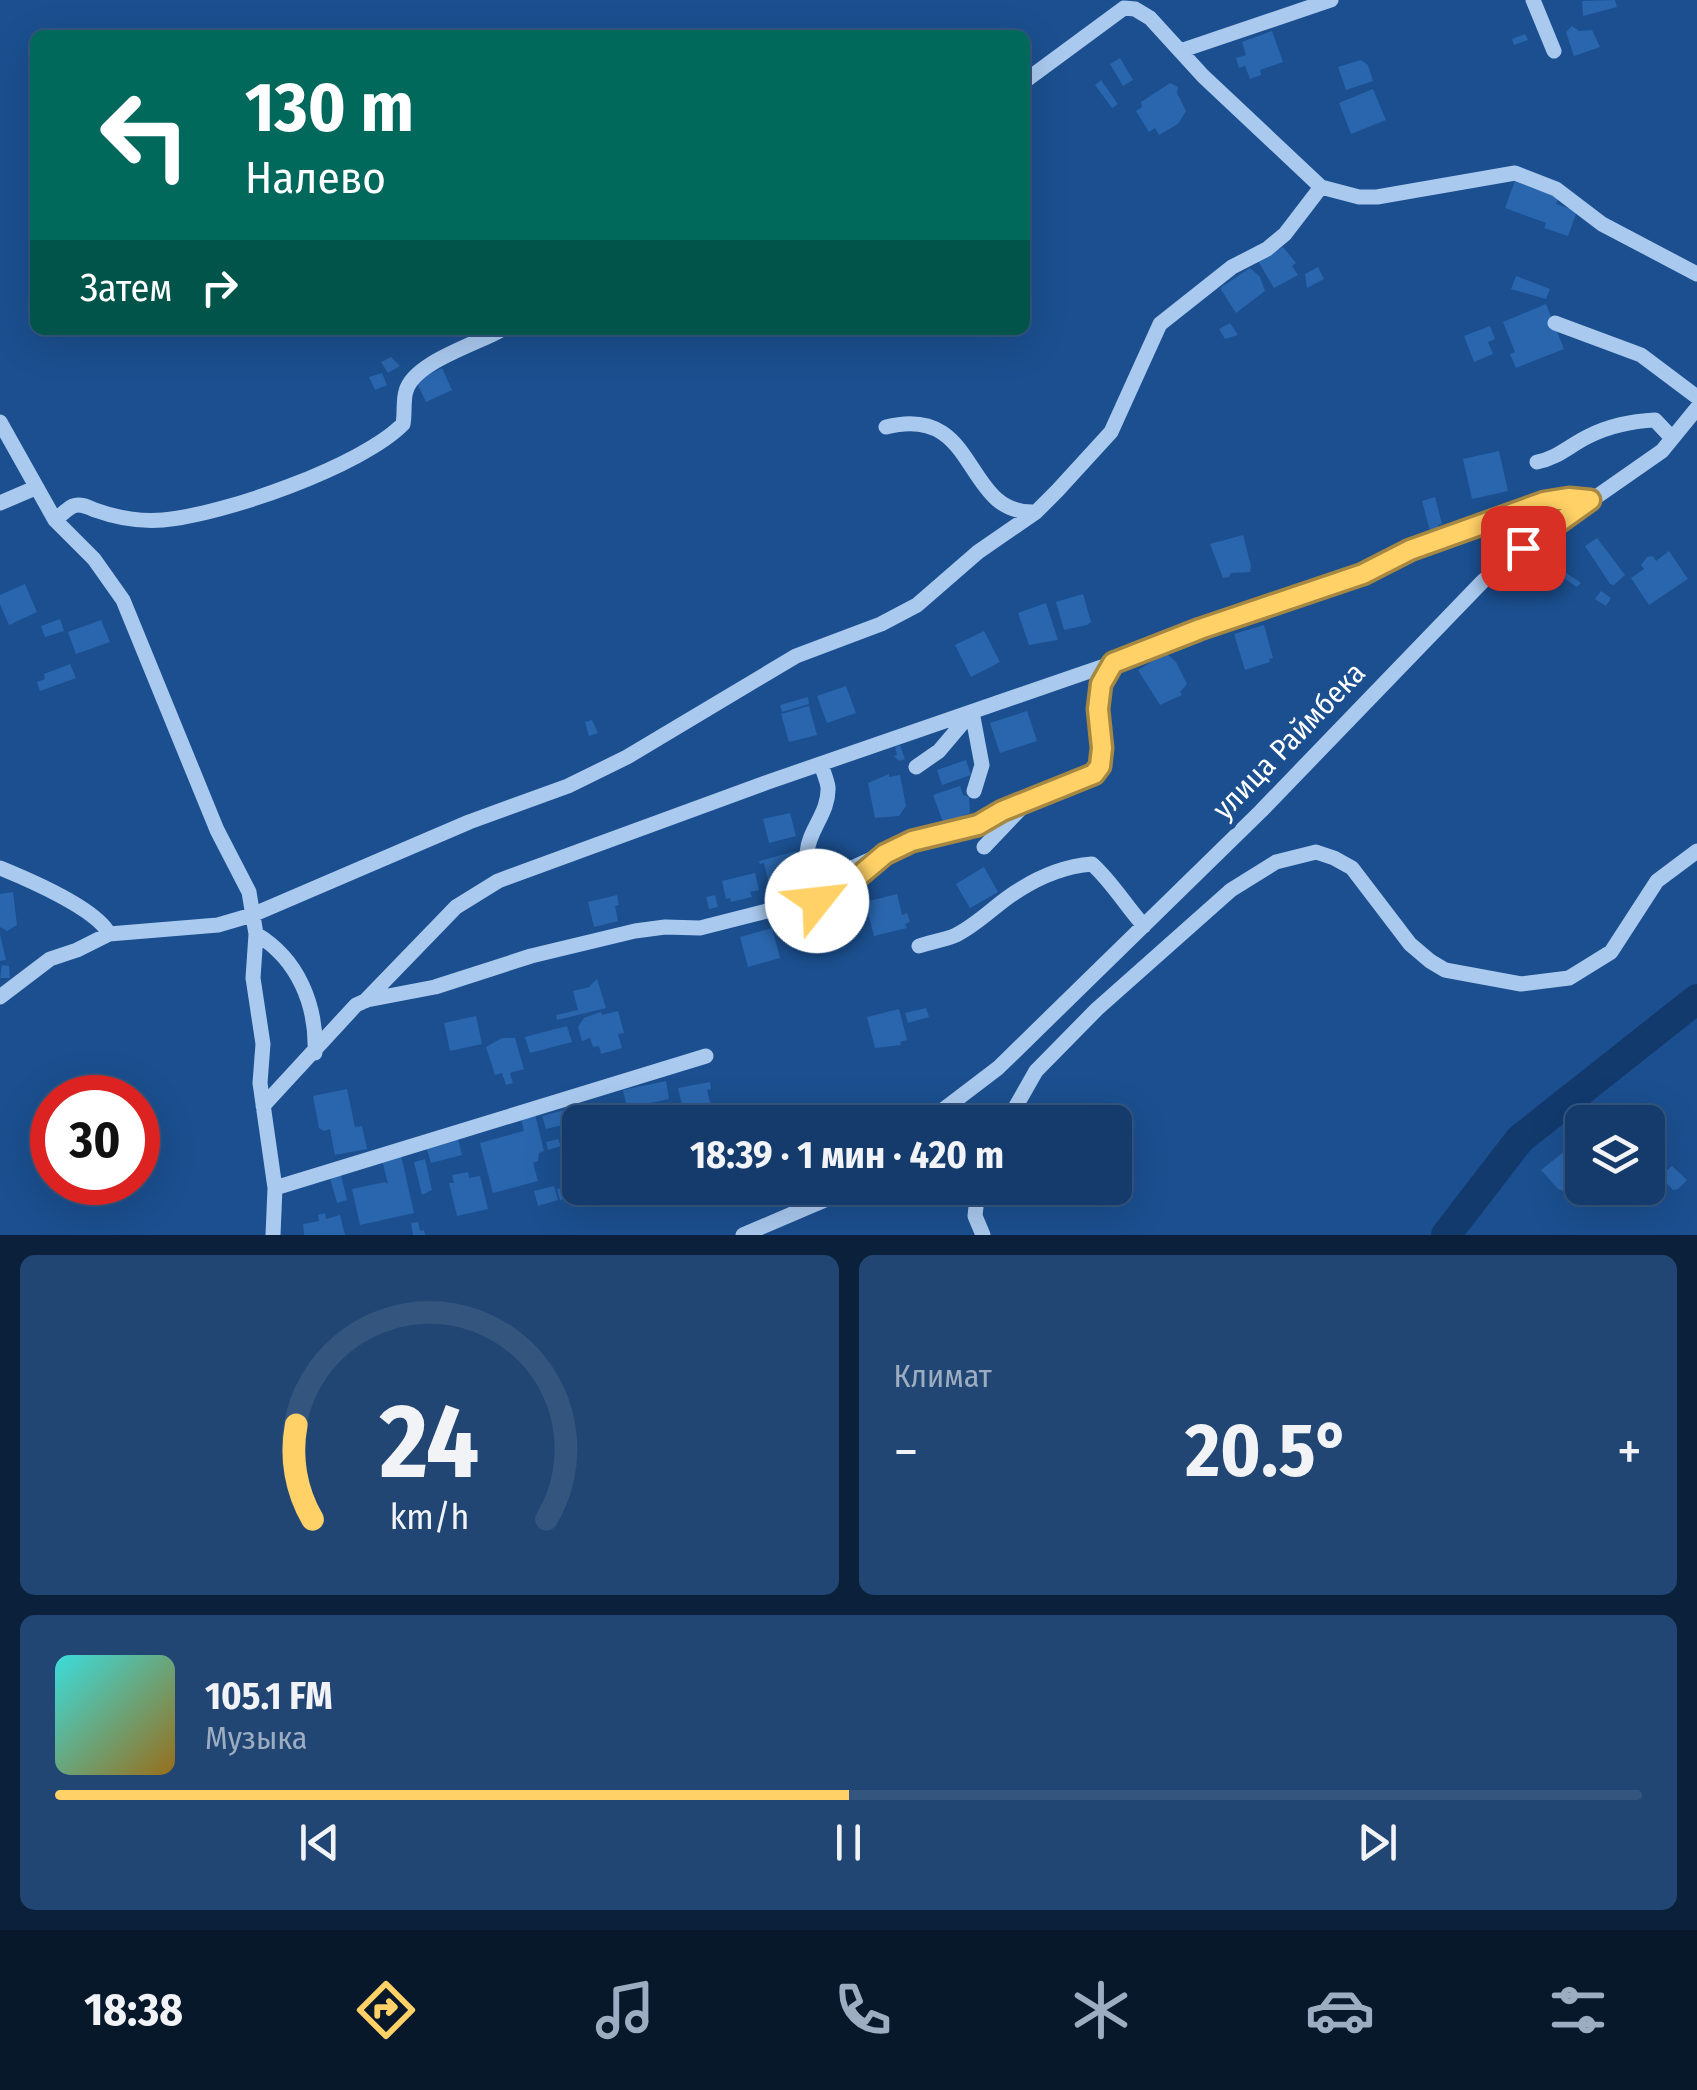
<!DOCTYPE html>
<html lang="ru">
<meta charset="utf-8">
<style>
body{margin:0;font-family:"Fira Sans Condensed",sans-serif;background:#214673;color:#f1f3f6;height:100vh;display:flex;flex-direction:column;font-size:38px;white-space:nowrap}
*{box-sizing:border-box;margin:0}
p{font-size:32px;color:#9dadc1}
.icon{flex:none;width:55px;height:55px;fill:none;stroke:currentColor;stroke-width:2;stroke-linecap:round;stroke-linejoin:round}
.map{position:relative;height:1235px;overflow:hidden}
.sheet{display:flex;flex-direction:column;gap:20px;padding:20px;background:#0b203b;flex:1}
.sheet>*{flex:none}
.top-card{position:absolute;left:30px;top:30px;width:1000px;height:305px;border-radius:15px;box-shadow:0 10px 40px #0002,0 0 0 2px #33557e;background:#00695c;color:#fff;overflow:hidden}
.controls{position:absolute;left:1565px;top:1105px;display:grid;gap:20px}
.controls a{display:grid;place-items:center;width:100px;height:100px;border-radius:15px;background:#143b6b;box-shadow:0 10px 40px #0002,0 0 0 2px #33557e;font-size:50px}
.speed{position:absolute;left:30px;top:1075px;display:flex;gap:20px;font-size:50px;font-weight:700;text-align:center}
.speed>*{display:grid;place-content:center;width:130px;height:130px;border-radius:50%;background:#143b6b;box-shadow:0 10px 40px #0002,0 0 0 2px #33557e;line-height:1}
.speed .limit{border:15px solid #d22;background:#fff;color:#111}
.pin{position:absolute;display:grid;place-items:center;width:85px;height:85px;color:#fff;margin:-42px;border-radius:20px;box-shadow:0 5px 15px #0006}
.me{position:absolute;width:110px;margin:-55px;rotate:61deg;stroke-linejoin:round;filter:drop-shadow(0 0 8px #0008)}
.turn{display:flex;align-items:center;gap:35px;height:210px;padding:0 50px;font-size:45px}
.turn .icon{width:130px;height:130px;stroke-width:2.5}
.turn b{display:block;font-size:70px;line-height:85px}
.then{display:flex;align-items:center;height:95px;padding:0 50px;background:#0003;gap:20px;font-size:38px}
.big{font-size:75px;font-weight:700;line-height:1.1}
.sheet .widget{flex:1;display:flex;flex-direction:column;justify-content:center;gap:15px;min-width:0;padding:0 35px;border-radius:15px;background:#214673}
.sheet .dial{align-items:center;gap:0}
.dial svg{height:260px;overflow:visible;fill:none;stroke:#33557e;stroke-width:7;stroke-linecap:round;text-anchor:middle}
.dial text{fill:#f1f3f6;stroke:none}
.song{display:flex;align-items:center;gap:30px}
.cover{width:120px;height:120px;border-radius:15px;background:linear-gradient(135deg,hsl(180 70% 55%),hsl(40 70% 35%))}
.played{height:10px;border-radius:5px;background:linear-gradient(90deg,#ffd166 50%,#33557e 50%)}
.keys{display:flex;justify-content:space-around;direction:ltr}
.heat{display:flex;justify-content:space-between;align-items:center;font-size:55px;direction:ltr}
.sheet .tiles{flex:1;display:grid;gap:20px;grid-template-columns:1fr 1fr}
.widget:last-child{grid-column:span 2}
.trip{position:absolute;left:562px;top:1105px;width:570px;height:100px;border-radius:15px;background:#143b6b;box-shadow:0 10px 40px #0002,0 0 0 2px #33557e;font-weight:700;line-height:100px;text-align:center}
.menu{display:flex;height:160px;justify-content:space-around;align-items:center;background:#08182b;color:#9dadc1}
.menu .icon{width:70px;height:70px}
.menu .selected{color:#ffd166}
.menu b{font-size:45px;color:#f1f3f6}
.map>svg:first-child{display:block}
</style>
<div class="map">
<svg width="1697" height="1235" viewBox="0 0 1697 1235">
<rect width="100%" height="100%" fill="#1b4f8f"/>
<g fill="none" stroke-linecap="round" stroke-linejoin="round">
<path stroke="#123a6d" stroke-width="30" d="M1446,1235L1520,1139L1697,999"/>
</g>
<path fill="#2a66ad" d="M1615,0L1617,7L1583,16L1582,1Z
M1572,26L1579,31L1592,30L1600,47L1574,56L1566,32Z
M1272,31L1283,62L1260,70L1261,75L1250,79L1245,66L1239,68L1236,58L1246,55L1242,42Z
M1525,34L1528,40L1514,45L1512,39Z
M1120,58L1133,80L1123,86L1110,64Z
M1361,60L1368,65L1373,81L1346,90L1338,67Z
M1101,80L1118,104L1112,108L1095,85Z
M1170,83L1178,87L1177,93L1186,111L1178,124L1159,135L1155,128L1149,132L1136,111L1142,107L1141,102Z
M1373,89L1386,120L1351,134L1339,103Z
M1516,178L1560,194L1556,204L1577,211L1568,236L1544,228L1546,223L1505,208Z
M1283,247L1296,263L1292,266L1298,275L1274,288L1258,261Z
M1318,267L1324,279L1307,288L1305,274Z
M1250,268L1260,277L1265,291L1236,313L1220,288Z
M1516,276L1550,289L1546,299L1511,289Z
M1546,304L1564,349L1516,368L1510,354L1515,352L1503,322Z
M1230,323L1238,335L1225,339L1219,329Z
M1490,326L1495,339L1488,342L1493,354L1474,362L1464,336Z
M391,357L400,366L388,373L381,362Z
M442,368L452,390L426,402L416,381Z
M382,373L387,385L375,390L369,377Z
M1499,451L1508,491L1472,499L1463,459Z
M1435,497L1442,524L1438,525L1439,529L1430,531L1422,501Z
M1243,535L1251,566L1250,572L1231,573L1229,577L1223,578L1210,544Z
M1597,538L1625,575L1614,585L1610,584L1585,546Z
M1669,551L1688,579L1649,605L1631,578L1644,569L1641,565L1647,557L1653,556L1656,561Z
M1556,566L1581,583L1577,587L1553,571Z
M25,584L37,612L9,625L0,604V595Z
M1601,591L1611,598L1606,606L1595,599Z
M1083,594L1091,622L1087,625L1064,630L1056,602Z
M1046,603L1058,640L1029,645L1018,613Z
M60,619L64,631L45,637L41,626Z
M101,620L110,642L76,654L68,632Z
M1264,625L1273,658L1269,659L1270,662L1245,670L1234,634Z
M984,631L1000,662L971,677L955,645Z
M1166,653L1176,662L1187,684L1180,692L1182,695L1160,705L1138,670Z
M70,664L76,678L40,691L37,682L45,679L44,674Z
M846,686L856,713L827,723L817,696Z
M808,697L809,704L782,712L780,705Z
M809,706L817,735L789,742L781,714Z
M1027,711L1037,741L1000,753L990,723Z
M592,720L598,733L589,736L585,722Z
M900,745L905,759L899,761L894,756L897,755L895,747Z
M966,760L971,775L942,785L937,770Z
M889,774V777L900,775L906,806L899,816L875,818L868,783Z
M960,786L963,795L969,797L970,813L959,817V823H955L953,818L943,822L933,795Z
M790,813L796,836L769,843L763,819Z
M796,851L805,889L772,897L764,863L760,864L759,861Z
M984,867L998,892L970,908L956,884Z
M755,873L759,890L750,892L752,897L731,902L730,898L726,899L722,881Z
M13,892L17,925L7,931L0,927V894Z
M897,894L902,915L907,913L910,922L905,924L907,928L874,936L865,902Z
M617,895L619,905L615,906L618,921L594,927L588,902Z
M715,895L718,907L709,909L706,897Z
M772,928L780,958L748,967L740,937Z
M0,934L6,960L0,961Z
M2,965L9,966L10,978H0Z
M597,979L606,1008L557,1020L556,1015L578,1010L573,991L589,987Z
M926,1008L929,1017L908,1023L905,1013Z
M899,1009L907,1040L900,1042L901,1045L875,1048L867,1017Z
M618,1011L624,1033L618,1034L622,1048L601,1054L599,1046L593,1047L590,1038L582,1041L578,1027L584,1018L601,1012L602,1015Z
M476,1016L482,1044L450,1051L444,1023Z
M567,1026L572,1042L530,1053L525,1037Z
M502,1038H515L524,1069L510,1073L513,1083L506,1085L502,1073L495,1075L486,1047Z
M666,1081L669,1099L627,1108L623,1090Z
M710,1082L711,1089L707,1090L712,1110L685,1117L678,1088Z
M347,1089L355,1127L362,1126L367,1149L335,1155L330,1129L324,1131L319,1128L313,1096Z
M568,1109L572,1123L546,1129L542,1116Z
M535,1114L544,1151L539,1153L538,1161L533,1163L538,1181L493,1193L480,1143L524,1131L521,1118Z
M633,1114L634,1119L644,1117L645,1122H615Z
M580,1128V1161H578L571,1130Z
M458,1139L462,1155L431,1163L426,1147Z
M558,1139L561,1146L548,1150L546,1142Z
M1574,1144L1582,1153V1176L1566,1192L1558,1189L1541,1170Z
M401,1155L414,1213L360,1225L352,1189L385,1182L388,1184L382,1160Z
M425,1159L432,1190L422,1195L414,1162Z
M1672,1166L1687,1180L1678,1189L1673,1190L1660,1176Z
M468,1172L469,1178L480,1176L488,1209L457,1216L449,1183H454L452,1175Z
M341,1175L347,1200L337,1203L330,1178Z
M574,1185L577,1196L560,1200L557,1189Z
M554,1186L558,1200L538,1206L534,1191Z
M1645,1188L1657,1197L1659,1203L1656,1206L1641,1192Z
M325,1213L326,1219L340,1215L345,1235H304L303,1224L319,1221L318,1215Z
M418,1222L420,1231L424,1230L425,1235H413L411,1223Z"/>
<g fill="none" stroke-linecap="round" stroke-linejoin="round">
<path stroke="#a9c9ee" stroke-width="15" d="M1533,0L1554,51
M1180,51L1331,0
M1025,81L1124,8L1135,9L1150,18L1203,76L1321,187L1359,197H1377L1515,173L1556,189L1602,224L1697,274
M1555,323L1641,355L1697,397
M0,422L55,520L94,559L123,600L217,830L249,892L256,934L253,978L263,1044L260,1083L275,1188L273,1235
M886,427C981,403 961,516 1036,512
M1537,462C1558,458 1570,445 1589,436C1609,426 1633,421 1655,420L1672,438
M0,503L35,488
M55,520C60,516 67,509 73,506C80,503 88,507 95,510C117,518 138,522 163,520C223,515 362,466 403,424C405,414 403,400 406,391C414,362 477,344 501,330
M972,712L982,765L974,791
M916,767L939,751L972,712
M984,847L1026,803
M0,868C27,879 97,909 109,934L77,950L50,959L0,997
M820,886C786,843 830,824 828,787C827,780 823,771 821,764
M800,904L841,891L875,864
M109,934L218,925L252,915L469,822L568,786L627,757L796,656L881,624L917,605L978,552L1036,512L1057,491L1111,432L1160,324L1232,267L1267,249L1285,234L1321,187
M256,934C298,959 317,1005 315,1053
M919,946C931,942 945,940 956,935C980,923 997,903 1019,890C1041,876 1067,866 1092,864C1113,883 1125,905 1144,926
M365,1001L456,907L498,881L768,782L1113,663L1200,629L1275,606L1363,574L1410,549L1544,502L1569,498L1590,501
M263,1106L356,1005L367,1000L435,987L531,956L635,931L665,927L700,928L794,904L845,871L911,841L977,825L1002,811L1093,774C1113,749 1092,714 1101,685C1103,677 1109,670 1113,663
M927,1122L998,1068L1261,811L1483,581L1523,548L1662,451L1697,408
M1007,1122L1036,1071L1097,1009L1231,890L1276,862L1316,852L1334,858L1352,868L1410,944L1430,961L1445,970L1521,984L1569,978L1611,952L1657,881L1697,851
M275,1188L706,1056
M978,1188L975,1216L983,1235
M743,1235L827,1199L842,1188"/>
</g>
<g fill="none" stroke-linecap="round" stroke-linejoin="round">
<g stroke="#a68842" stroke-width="25">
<path id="route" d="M817,901L841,891L885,854L912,841L978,825L1002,811L1094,774L1100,766L1102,748L1098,709L1101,684L1113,663L1200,629L1363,574L1410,550L1544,502L1569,498L1590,500L1523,548"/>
</g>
<use href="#route" stroke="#ffd166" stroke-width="18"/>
</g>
<g text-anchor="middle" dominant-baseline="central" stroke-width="10" stroke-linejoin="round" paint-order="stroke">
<g font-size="30" fill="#fff" stroke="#1b4f8f">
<text transform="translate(1289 741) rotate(-46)">улица Раймбека</text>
</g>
</g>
</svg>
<div class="controls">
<a><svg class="icon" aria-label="layers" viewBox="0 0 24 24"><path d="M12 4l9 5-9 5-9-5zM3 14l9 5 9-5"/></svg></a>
</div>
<div class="speed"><div class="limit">30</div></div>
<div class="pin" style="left:1523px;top:548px;background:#d93025"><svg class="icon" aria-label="arrive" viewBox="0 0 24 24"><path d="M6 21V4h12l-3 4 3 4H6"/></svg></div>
<svg class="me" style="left:817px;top:901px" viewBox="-20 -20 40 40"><circle r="19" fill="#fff"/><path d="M0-13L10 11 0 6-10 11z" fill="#ffd166"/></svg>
<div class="trip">18:39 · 1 мин · 420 m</div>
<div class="top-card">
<div class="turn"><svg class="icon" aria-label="left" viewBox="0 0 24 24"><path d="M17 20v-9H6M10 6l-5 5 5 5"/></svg><div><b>130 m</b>Налево</div></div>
<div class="then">Затем<svg class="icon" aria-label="right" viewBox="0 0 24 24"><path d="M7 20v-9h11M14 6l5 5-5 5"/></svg></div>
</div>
</div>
<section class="sheet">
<div class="tiles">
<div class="widget dial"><svg viewBox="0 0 100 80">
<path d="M14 69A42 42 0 1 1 86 69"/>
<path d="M14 69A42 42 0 0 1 9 40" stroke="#ffd166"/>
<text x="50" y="56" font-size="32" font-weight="700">24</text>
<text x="50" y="72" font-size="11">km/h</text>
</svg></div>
<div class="widget"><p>Климат</p>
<div class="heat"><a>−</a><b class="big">20.5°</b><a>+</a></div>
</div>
<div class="widget">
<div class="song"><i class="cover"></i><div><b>105.1 FM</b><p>Музыка</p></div></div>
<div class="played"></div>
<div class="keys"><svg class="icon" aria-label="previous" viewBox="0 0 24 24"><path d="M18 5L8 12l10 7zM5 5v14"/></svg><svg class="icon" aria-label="pause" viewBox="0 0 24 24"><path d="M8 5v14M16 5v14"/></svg><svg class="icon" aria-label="next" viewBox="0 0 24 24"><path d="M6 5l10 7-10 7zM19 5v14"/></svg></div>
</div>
</div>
</section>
<nav class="menu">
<b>18:38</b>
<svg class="icon selected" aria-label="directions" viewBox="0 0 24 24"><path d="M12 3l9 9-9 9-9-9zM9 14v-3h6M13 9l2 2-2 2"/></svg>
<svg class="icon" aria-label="music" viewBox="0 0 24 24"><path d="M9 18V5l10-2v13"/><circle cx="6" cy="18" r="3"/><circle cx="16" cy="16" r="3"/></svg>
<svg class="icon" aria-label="phone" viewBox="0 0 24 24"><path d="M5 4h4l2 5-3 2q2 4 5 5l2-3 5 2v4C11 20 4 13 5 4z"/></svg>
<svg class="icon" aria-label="climate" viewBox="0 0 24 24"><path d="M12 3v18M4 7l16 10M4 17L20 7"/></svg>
<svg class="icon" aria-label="car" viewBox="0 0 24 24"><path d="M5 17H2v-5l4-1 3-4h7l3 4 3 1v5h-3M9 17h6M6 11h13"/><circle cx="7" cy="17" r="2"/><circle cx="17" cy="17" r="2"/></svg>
<svg class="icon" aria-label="filters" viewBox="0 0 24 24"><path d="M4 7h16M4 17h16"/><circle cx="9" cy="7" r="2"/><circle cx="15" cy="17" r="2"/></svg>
</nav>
